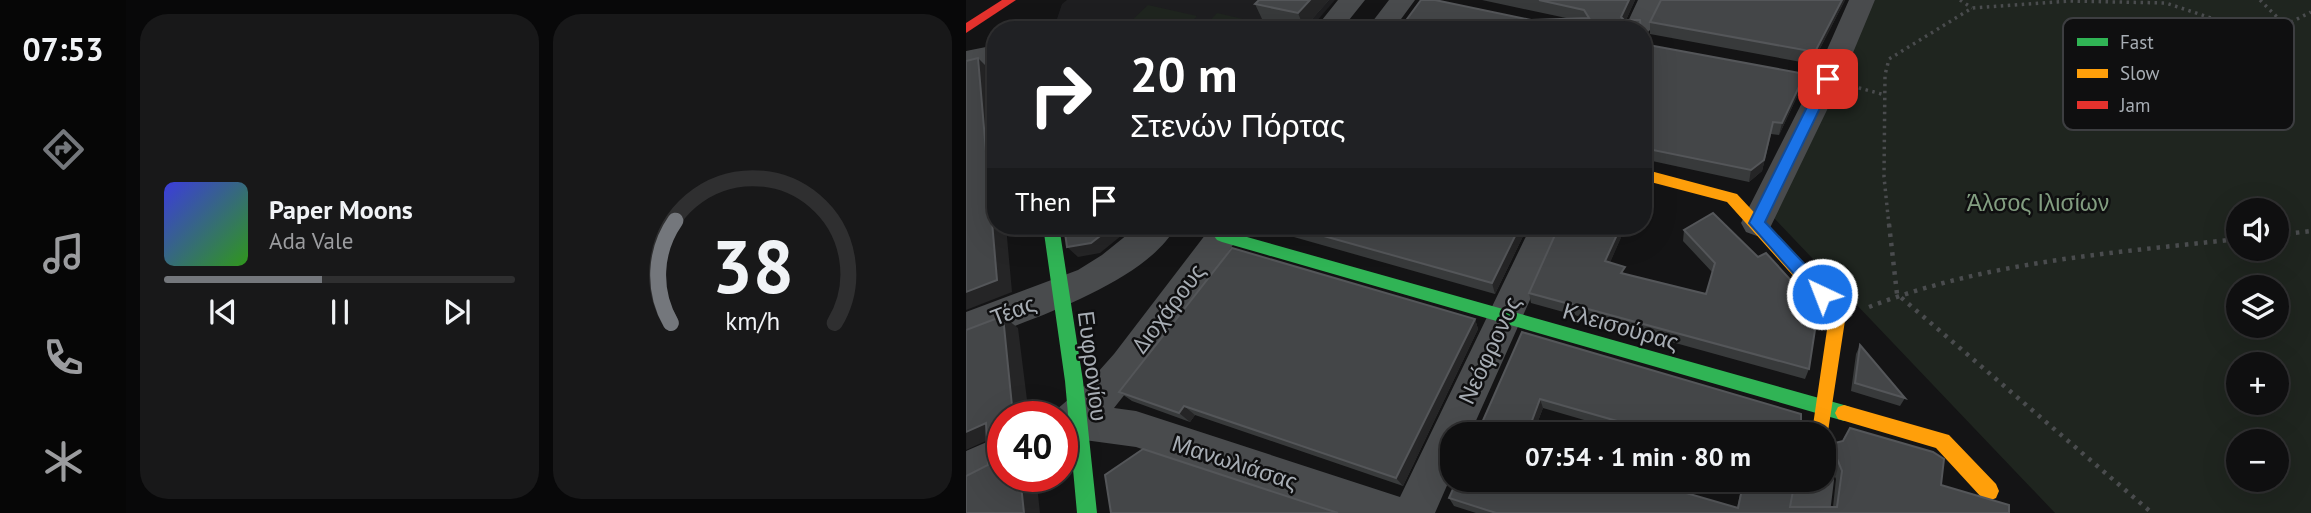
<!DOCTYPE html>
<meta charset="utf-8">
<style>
body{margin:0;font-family:"PT Sans",sans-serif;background:#181819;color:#f1f3f6;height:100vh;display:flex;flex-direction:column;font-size:26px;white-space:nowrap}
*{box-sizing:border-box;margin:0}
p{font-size:23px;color:#9b9c9f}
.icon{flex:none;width:38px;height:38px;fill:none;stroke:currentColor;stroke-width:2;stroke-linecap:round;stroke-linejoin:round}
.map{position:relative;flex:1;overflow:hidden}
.sheet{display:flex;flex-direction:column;gap:14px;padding:14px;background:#080809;width:840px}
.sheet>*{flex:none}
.banner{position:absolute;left:21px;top:21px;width:665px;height:214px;border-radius:28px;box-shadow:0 7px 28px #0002,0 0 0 2px #2f2f30;background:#202124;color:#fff;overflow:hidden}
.buttons{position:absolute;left:1260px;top:198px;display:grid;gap:14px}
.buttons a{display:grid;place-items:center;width:63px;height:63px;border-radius:50%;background:#0f0f10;box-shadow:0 7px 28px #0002,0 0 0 2px #2f2f30;font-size:35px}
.speed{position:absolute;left:21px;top:401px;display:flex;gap:14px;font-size:35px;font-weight:700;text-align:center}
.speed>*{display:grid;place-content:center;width:91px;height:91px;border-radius:50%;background:#0f0f10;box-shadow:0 7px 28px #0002,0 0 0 2px #2f2f30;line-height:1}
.speed .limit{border:10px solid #d22;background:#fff;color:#111}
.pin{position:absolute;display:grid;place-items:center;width:60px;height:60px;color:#fff;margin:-30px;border-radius:14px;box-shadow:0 4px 10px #0006}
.me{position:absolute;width:77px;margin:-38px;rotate:317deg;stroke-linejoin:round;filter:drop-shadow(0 0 5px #0008)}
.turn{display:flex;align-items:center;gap:24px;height:147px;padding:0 28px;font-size:32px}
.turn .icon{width:91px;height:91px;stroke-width:2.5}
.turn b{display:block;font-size:49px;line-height:60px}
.then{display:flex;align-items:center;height:66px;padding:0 28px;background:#0003;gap:14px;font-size:26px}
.sheet .widget{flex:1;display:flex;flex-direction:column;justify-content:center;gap:10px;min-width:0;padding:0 24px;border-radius:28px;background:#181819}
.sheet .dial{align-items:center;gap:0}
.dial svg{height:182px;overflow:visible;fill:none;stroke:#2f2f30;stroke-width:7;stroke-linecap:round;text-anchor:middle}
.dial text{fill:#f1f3f6;stroke:none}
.song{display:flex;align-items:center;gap:21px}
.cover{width:84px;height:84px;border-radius:10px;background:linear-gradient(135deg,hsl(240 70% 55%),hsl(110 70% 35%))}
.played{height:7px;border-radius:4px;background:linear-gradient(90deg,#74777c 45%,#2f2f30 45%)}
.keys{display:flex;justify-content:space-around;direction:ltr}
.sheet .tiles{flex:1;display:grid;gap:14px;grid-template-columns:repeat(2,1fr)}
.trip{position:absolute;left:474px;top:422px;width:396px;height:70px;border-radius:28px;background:#0f0f10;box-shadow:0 7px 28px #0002,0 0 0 2px #2f2f30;font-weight:700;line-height:70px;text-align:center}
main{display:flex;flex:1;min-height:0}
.tab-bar{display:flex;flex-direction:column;width:126px;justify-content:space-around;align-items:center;background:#060606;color:#9b9c9f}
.tab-bar .icon{width:49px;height:49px}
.tab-bar .current{color:#74777c}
.tab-bar b{font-size:32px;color:#f1f3f6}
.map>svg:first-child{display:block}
</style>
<main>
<nav class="tab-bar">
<b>07:53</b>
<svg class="icon current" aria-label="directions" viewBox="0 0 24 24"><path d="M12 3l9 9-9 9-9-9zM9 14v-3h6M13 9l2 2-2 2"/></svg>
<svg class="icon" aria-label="music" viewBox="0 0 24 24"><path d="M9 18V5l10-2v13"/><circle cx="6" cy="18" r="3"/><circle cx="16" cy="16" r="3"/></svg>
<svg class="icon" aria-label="phone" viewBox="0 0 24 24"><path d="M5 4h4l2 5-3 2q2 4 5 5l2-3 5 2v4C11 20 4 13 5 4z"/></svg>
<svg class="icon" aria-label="climate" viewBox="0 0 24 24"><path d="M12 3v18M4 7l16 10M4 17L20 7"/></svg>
</nav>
<section class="sheet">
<div class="tiles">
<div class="widget">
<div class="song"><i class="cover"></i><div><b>Paper Moons</b><p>Ada Vale</p></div></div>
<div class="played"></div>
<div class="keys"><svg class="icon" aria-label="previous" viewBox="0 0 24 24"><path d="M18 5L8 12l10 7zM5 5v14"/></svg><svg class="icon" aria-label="pause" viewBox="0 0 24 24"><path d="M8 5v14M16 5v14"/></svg><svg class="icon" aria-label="next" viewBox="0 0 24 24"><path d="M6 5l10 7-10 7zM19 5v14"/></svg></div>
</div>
<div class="widget dial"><svg viewBox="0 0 100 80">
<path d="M14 69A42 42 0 1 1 86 69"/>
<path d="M14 69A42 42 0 0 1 16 24" stroke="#74777c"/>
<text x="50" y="56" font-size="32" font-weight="700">38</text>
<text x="50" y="72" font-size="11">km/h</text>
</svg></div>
</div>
</section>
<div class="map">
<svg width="1345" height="513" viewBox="0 0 1345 513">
<rect width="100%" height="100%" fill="#141415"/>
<path fill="#1e1e20" d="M101,0H369L343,30H137L91,19L96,4Z"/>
<path fill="#1f251f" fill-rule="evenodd" d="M909,0H1345V513H1089L807,217ZM1272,210H1311V248H1272ZM1272,287H1311V326H1272ZM1272,364H1311V402H1272ZM1272,441H1311V480H1272Z
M182,5L231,16L218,30H189L162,24Z
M251,13L325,30H235Z"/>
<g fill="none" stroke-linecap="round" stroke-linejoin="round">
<path stroke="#4a4c4e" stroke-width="3.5" stroke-dasharray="2.5 4.5" stroke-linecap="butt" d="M994,0L1006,8
M1294,0L1318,24
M886,86L919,95
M923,226L918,177L919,75L923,59L1006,8L1103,1L1200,3L1260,23L1319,25L1345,12"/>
<path stroke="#4a4c4e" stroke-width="4.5" stroke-dasharray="3.5 6" stroke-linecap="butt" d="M923,224L931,294L1186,513
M1311,235L1345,231
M903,307C1022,261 1147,253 1272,239"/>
<path fill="#494b4d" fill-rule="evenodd" d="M372,0H399L375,30H348Z
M423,0H449L427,30H400Z
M672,0H698L684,30L677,37V30H658Z
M883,0H909L876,79L802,232L791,236L780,232L775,223L848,79Z
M57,19L77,24L81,30H46L48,21Z
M30,45V63L0,69V51Z
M172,226H210C181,283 58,322 0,344V312L112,270L136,255Z
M246,226H280L197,346L148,408L170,411L434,497L565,226H597L504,434H486V474L469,513H363L170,447L111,439L96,444V416H83L124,381L148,354Z
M37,435V474L0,491V451Z
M858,464L862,466L868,480L864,513H822L828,480H858Z"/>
<path fill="#30b455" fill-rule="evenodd" d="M77,226H93L117,381L131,513H111L99,381Z
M256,230L878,405L884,407L887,413L884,419L878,421L256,242L251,240L248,236L251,232Z"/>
<path fill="#ff9f0a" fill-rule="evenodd" d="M677,169L771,194L878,309L880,314L861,438L858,440V434L846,432L863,316L761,202L677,180Z
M878,405L983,435L1030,484L1033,491L1030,498L1023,501L1016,498L970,448L872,419L869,413L872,407Z"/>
<path fill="#e5322d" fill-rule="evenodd" d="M36,0H50L0,33V23Z"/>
</g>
<path fill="#383a3b" d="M363,0L338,28L296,19L289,4Z
M516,0H669L660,20H565L605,19Z
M879,0L846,64L684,34V22Z
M677,44L839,74L836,86L813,135L805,134L796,171L783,182L677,159Z
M747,213L843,369L839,379L565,303L563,293L660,226L644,262L659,274L740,294L746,272L717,241L718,230Z
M295,226H562L529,294L296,228Z
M509,319L512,329L437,486L229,415L224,422L166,401L153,392Z
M556,332L835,414V427L860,428L861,445L876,441L884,428L967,452L978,459L975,485L1043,505V513H510L488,506L483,498L491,480H684L683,482L771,508L777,480H829L824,507H867L870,479L864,465L861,464L860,469L858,474V434H655L656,431L577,408L567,434H511Z
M894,345L939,398L934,406L885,391L890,354Z"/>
<path fill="#252526" d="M344,0H363L338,28L332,13Z
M663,0H669L656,29L655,17Z
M876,0H879L846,64L849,52Z
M12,58L25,71L30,122V226H40L46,292L0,310V292Z
M839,74L836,86L813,135L816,123Z
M805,134L796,171L783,182L785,170Z
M147,226H166L161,231L134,253L112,257L101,247Z
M554,226H562L529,294L526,283Z
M655,226H660L640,272L639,261Z
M37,316L52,328L63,416H47Z
M509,319L512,329L437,486L430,478Z
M574,399L577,408L567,434H561Z
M218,406L229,415L224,422L213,413Z
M20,423L37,433L0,450V432Z
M54,476H70L74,513H58Z"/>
<path fill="#444648" stroke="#545659" stroke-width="2" d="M293,0H344L332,13L289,4Z
M455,0H469L565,20L623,18L618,10L573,0H663L655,17L658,20H674L675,30H433Z
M695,0H876L849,52L684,22Z
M677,44L839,74L816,123L807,122L798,160L785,170L677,148Z
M12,58L31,280L0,292V61Z
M747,213L792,257L800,253L852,310L843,369L563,293L593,226H655L639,261L659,267L655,273L740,294L749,263L718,230Z
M98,226H147L125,243L101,247Z
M322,226H554L526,283Z
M266,248L509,319L430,478L218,406L213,413L153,392Z
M37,316L47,416H37V476H54L58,513H0V476L22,465L20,423L0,432V330Z
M556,332L835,414V427L860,428L861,445L877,441L884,428L967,452L978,459L975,485L1043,505V513H530L483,498L491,480H682V482L772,508L778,480H829L824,507H871L876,471L870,456L861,454L860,469H858V434H723L698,427L696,434H655L658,423L574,399L561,434H511Z
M894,345L939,398L889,383Z
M177,449L372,513H145L139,475Z"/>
<path fill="#1a73e8" stroke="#114b97" stroke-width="2" d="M862,75L868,79L799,222L862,289V299H850L783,223L855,79Z"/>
<g text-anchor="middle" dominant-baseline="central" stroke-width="5" stroke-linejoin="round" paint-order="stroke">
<g font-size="23" fill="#829d80" stroke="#0f0f10">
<text x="1072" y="202">Άλσος Ιλισίων</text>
</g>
<g font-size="23" fill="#a7adb4" stroke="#0f0f10">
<text transform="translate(202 308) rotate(-53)">Διοχάρους</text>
<text transform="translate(47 310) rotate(-21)">Τέας</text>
<text transform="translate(655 326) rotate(16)">Κλεισούρας</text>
<text transform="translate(523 350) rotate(-65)">Νεόφρονος</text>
<text transform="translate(127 366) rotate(83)">Ευφρονίου</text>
<text transform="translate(269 462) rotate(18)">Μανωλιάσας</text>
</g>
</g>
<rect x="1097" y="18" width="231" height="112" rx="10" fill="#0f0f10" stroke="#3d3e41" stroke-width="2"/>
<rect x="1111" y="38" width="31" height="8" fill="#30b455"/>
<rect x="1111" y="69" width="31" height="9" fill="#ff9f0a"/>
<rect x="1111" y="101" width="31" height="8" fill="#e5322d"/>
<g font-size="19" fill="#a7adb4">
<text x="1154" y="49">Fast</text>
<text x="1154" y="80">Slow</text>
<text x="1154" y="112">Jam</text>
</g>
</svg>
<div class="buttons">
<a><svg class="icon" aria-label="sound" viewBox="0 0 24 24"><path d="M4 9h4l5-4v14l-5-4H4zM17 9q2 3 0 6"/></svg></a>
<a><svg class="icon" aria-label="layers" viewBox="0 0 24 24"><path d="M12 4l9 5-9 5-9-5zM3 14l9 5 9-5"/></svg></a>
<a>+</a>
<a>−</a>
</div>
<div class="speed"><div class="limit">40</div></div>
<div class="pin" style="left:862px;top:79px;background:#d93025"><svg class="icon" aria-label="arrive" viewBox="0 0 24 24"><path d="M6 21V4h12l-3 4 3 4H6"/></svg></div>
<svg class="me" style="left:856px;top:294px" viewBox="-20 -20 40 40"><circle r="17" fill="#1a73e8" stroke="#fff" stroke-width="3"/><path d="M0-11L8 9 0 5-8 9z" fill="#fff"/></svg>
<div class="trip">07:54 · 1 min · 80 m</div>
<div class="banner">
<div class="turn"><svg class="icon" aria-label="right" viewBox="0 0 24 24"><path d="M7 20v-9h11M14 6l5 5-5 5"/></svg><div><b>20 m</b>Στενών Πόρτας</div></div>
<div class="then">Then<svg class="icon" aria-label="arrive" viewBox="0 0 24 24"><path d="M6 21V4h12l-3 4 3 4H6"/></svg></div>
</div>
</div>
</main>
